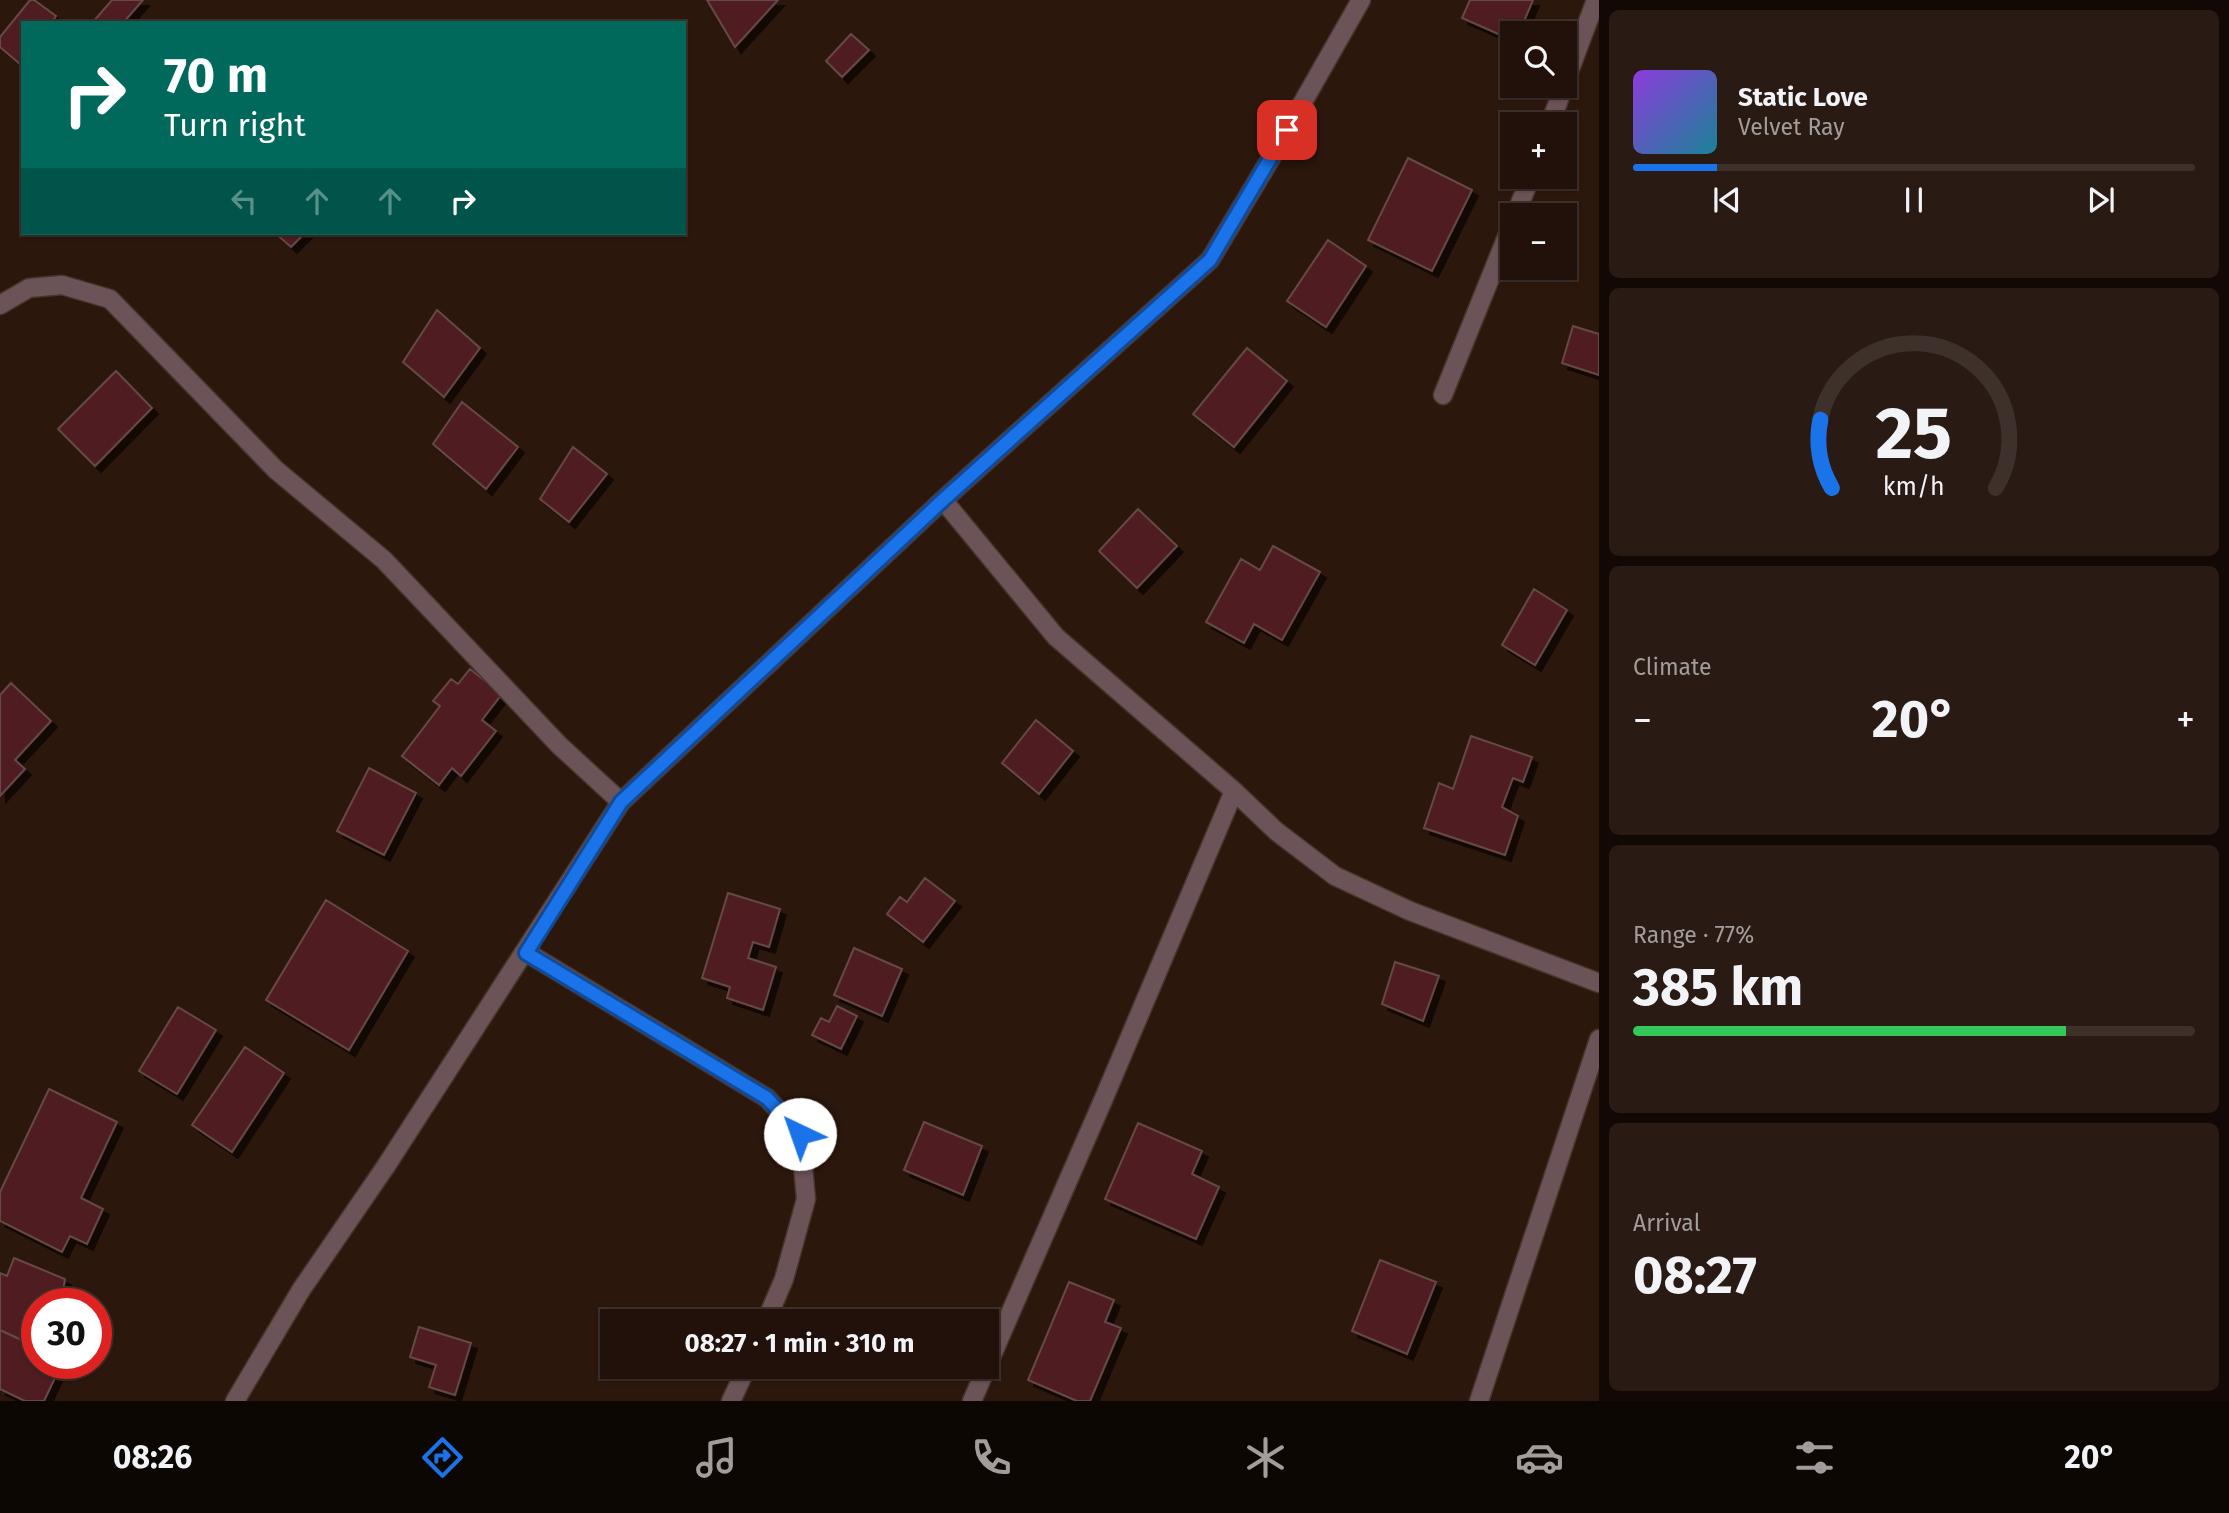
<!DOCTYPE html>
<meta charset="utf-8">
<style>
body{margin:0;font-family:"Fira Sans",sans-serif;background:#291a13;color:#f1f3f6;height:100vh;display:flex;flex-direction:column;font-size:26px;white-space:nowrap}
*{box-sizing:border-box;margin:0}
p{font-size:23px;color:#a29d9c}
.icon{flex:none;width:38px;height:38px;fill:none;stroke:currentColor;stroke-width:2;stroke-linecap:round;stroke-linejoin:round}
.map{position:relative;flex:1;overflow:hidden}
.panel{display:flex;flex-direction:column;gap:10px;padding:10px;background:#120906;width:630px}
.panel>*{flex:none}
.top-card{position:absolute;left:21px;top:21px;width:665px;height:214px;border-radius:0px;box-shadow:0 2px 5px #0004,0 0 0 2px #3e312b;background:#00695c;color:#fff;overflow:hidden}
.buttons{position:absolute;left:1500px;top:21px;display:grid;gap:14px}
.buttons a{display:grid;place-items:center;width:77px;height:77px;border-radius:0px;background:#21110a;box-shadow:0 2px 5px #0004,0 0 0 2px #3e312b;font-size:35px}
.speed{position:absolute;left:21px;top:1288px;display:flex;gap:14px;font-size:35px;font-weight:700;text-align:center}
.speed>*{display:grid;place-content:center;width:91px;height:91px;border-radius:50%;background:#21110a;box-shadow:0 2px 5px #0004,0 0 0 2px #3e312b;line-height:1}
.speed .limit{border:10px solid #d22;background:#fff;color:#111}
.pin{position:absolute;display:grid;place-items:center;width:60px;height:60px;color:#fff;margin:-30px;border-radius:14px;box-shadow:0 4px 10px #0006}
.me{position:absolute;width:77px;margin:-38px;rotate:318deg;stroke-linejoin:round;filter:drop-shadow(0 0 5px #0008)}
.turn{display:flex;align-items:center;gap:24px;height:147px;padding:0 28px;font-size:32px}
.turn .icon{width:91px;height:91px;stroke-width:2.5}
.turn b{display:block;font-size:49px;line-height:60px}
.lanes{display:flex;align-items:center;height:66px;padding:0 28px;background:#0003;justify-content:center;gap:35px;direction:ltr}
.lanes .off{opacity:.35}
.big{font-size:52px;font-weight:700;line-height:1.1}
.panel .tile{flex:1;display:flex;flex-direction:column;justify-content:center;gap:10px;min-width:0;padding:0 24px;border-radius:10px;background:#291a13}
.panel .dial{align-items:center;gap:0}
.dial svg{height:182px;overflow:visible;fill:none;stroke:#3e312b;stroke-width:7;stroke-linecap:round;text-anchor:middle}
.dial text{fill:#f1f3f6;stroke:none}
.song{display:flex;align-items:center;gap:21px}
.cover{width:84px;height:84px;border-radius:10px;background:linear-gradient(135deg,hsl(270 70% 55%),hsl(190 70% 35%))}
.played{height:7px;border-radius:4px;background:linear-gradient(90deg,#1a73e8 15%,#3e312b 15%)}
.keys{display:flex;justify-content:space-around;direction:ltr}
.heat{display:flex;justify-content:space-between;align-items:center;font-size:38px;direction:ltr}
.charge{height:10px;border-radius:5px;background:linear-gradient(90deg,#34c759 77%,#3e312b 0)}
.trip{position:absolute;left:600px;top:1309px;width:399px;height:70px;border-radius:0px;background:#21110a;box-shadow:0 2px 5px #0004,0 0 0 2px #3e312b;font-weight:700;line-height:70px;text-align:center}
.tabs{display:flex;height:112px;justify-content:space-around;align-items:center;background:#0d0704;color:#a29d9c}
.tabs .icon{width:49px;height:49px}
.tabs .on{color:#1a73e8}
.tabs b{font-size:32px;color:#f1f3f6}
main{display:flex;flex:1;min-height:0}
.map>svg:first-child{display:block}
</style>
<main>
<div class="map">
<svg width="1599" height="1401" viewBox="0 0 1599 1401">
<defs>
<filter id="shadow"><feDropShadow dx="6" dy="6" stdDeviation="0" flood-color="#0009"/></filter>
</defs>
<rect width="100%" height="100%" fill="#2c170d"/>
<path fill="#501e20" stroke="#654847" stroke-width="2" filter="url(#shadow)" d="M30,0H34L56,16L51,23H23V60L20,64L0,47V37Z
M112,0H143L123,23H92Z
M707,0H778L735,47Z
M1470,0H1533L1519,33H1512V40L1462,18Z
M851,34L869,50L842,77L826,61Z
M1408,158L1472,190L1432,271L1368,240Z
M275,233H305L291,247Z
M1328,240L1366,266L1326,327L1287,301Z
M437,310L480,348L444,397L403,362Z
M1573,326L1599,334V375L1562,363Z
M1247,348L1287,381L1234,447L1193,414Z
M116,371L152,408L95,466L58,429Z
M462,402L518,447L486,489L433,444Z
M573,447L607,474L569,522L540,499Z
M1138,509L1177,546L1137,588L1099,551Z
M1273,546L1320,572L1282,640L1254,624L1244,643L1206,622L1241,559L1260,570Z
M1534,589L1567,610L1535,665L1502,645Z
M470,669L502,694L482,720L496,731L461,776L452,768L439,785L402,756L440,706L433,701L451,679L458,684Z
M11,683L51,721L15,760L25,769L0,796V695Z
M1036,720L1073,751L1039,794L1002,763Z
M1471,736L1532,757L1523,782L1513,778L1502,807L1518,816L1505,855L1424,828L1439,783L1453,789Z
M369,768L416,793L384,855L337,831Z
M925,878L955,901L923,942L887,914L900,897L907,902Z
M728,893L780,909L769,947L753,942L748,958L776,967L763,1010L727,998L730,987L702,978Z
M326,900L408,951L349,1050L266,1000Z
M854,948L902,969L882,1016L834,995Z
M1395,962L1439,976L1423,1021L1382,1004Z
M837,1006L857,1016L841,1049L812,1035L821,1018L829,1022Z
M178,1007L216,1030L177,1094L139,1071Z
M245,1047L284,1073L232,1152L192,1125Z
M49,1089L117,1122L81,1198L103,1209L87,1244L70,1236L62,1252L0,1221V1192Z
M924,1122L982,1146L963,1195L904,1170Z
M1138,1123L1202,1151L1192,1174L1219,1187L1196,1239L1105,1199Z
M14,1258L65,1279L61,1302L66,1304H37V1327L32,1325L23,1341L0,1330V1273L7,1276Z
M1380,1260L1436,1282L1407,1354L1352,1331Z
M1069,1282L1114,1300L1105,1322L1121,1328L1090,1401H1077L1028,1380Z
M419,1327L471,1343L455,1395L429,1387L436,1365L410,1357Z
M0,1330L37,1347V1363H62L44,1401H25L0,1389Z"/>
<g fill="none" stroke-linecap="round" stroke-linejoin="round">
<g stroke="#49342b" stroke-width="21">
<path id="minor" d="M1564,85L1596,0
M1550,124L1564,86
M1515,215L1531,177
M0,305L29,288L62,285L110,299L276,470L384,560L559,745L621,802
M1443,395L1512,224
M943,500L1056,637L1234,791L1276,831L1335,876L1410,911L1599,983
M526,952L767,1098L800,1134L806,1199L784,1279L766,1321
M235,1401L301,1290L386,1166L621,802L943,500L1210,260L1274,153L1361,0
M731,1401L747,1367
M972,1401L1104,1098L1234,791
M1479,1401L1599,1039"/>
</g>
<use href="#minor" stroke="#6c5358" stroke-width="18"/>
</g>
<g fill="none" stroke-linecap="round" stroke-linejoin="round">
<g stroke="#114b97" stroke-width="18">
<path id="route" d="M800,1134L767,1098L526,953L621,802L943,500L1210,260L1287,130"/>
</g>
<use href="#route" stroke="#1a73e8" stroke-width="12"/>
</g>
</svg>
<div class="buttons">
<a><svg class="icon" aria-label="search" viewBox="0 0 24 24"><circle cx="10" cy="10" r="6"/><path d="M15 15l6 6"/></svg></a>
<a>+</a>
<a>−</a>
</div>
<div class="speed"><div class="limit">30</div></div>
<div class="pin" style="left:1287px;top:130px;background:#d93025"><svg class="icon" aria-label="arrive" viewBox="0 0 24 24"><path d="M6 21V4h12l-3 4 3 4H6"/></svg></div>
<svg class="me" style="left:800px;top:1134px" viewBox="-20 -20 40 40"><circle r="19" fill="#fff"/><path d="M0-13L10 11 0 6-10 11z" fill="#1a73e8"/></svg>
<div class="trip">08:27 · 1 min · 310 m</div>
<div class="top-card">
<div class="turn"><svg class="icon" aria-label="right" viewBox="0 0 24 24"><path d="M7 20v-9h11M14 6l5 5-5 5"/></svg><div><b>70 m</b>Turn right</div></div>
<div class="lanes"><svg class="icon off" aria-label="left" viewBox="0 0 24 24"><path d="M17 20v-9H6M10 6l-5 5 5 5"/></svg><svg class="icon off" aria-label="ahead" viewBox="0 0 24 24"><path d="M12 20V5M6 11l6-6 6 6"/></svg><svg class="icon off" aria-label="ahead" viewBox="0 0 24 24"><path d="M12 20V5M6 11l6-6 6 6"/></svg><svg class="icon" aria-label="right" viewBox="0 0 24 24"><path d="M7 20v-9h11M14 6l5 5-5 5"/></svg></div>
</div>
</div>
<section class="panel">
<div class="tile">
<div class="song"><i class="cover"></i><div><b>Static Love</b><p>Velvet Ray</p></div></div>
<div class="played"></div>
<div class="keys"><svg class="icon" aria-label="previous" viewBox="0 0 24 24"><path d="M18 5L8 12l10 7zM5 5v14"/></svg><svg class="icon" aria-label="pause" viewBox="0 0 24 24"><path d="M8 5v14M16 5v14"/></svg><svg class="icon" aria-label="next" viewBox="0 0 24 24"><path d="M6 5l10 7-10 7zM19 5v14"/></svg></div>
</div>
<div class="tile dial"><svg viewBox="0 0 100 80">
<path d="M14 69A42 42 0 1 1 86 69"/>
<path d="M14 69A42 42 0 0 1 9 39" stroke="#1a73e8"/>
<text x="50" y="56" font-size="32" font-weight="700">25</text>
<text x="50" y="72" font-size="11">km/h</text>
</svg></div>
<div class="tile"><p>Climate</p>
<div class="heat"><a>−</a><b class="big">20°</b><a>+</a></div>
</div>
<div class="tile"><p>Range · 77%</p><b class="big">385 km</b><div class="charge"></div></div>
<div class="tile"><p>Arrival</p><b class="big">08:27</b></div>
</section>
</main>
<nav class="tabs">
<b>08:26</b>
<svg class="icon on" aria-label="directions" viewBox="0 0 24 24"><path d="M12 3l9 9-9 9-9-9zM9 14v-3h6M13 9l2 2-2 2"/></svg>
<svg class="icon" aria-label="music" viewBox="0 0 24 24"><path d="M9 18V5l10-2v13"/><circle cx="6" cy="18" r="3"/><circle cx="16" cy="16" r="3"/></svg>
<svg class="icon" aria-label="phone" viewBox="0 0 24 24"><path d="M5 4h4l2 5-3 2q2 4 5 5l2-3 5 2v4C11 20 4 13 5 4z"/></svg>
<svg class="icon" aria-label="climate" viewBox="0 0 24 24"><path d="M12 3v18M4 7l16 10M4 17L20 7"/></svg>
<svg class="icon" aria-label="car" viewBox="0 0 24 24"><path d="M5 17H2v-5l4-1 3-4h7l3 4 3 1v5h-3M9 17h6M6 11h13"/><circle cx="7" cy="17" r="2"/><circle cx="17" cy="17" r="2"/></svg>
<svg class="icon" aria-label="filters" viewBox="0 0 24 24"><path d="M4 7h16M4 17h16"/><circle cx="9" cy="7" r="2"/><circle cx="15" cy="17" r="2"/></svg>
<b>20°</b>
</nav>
